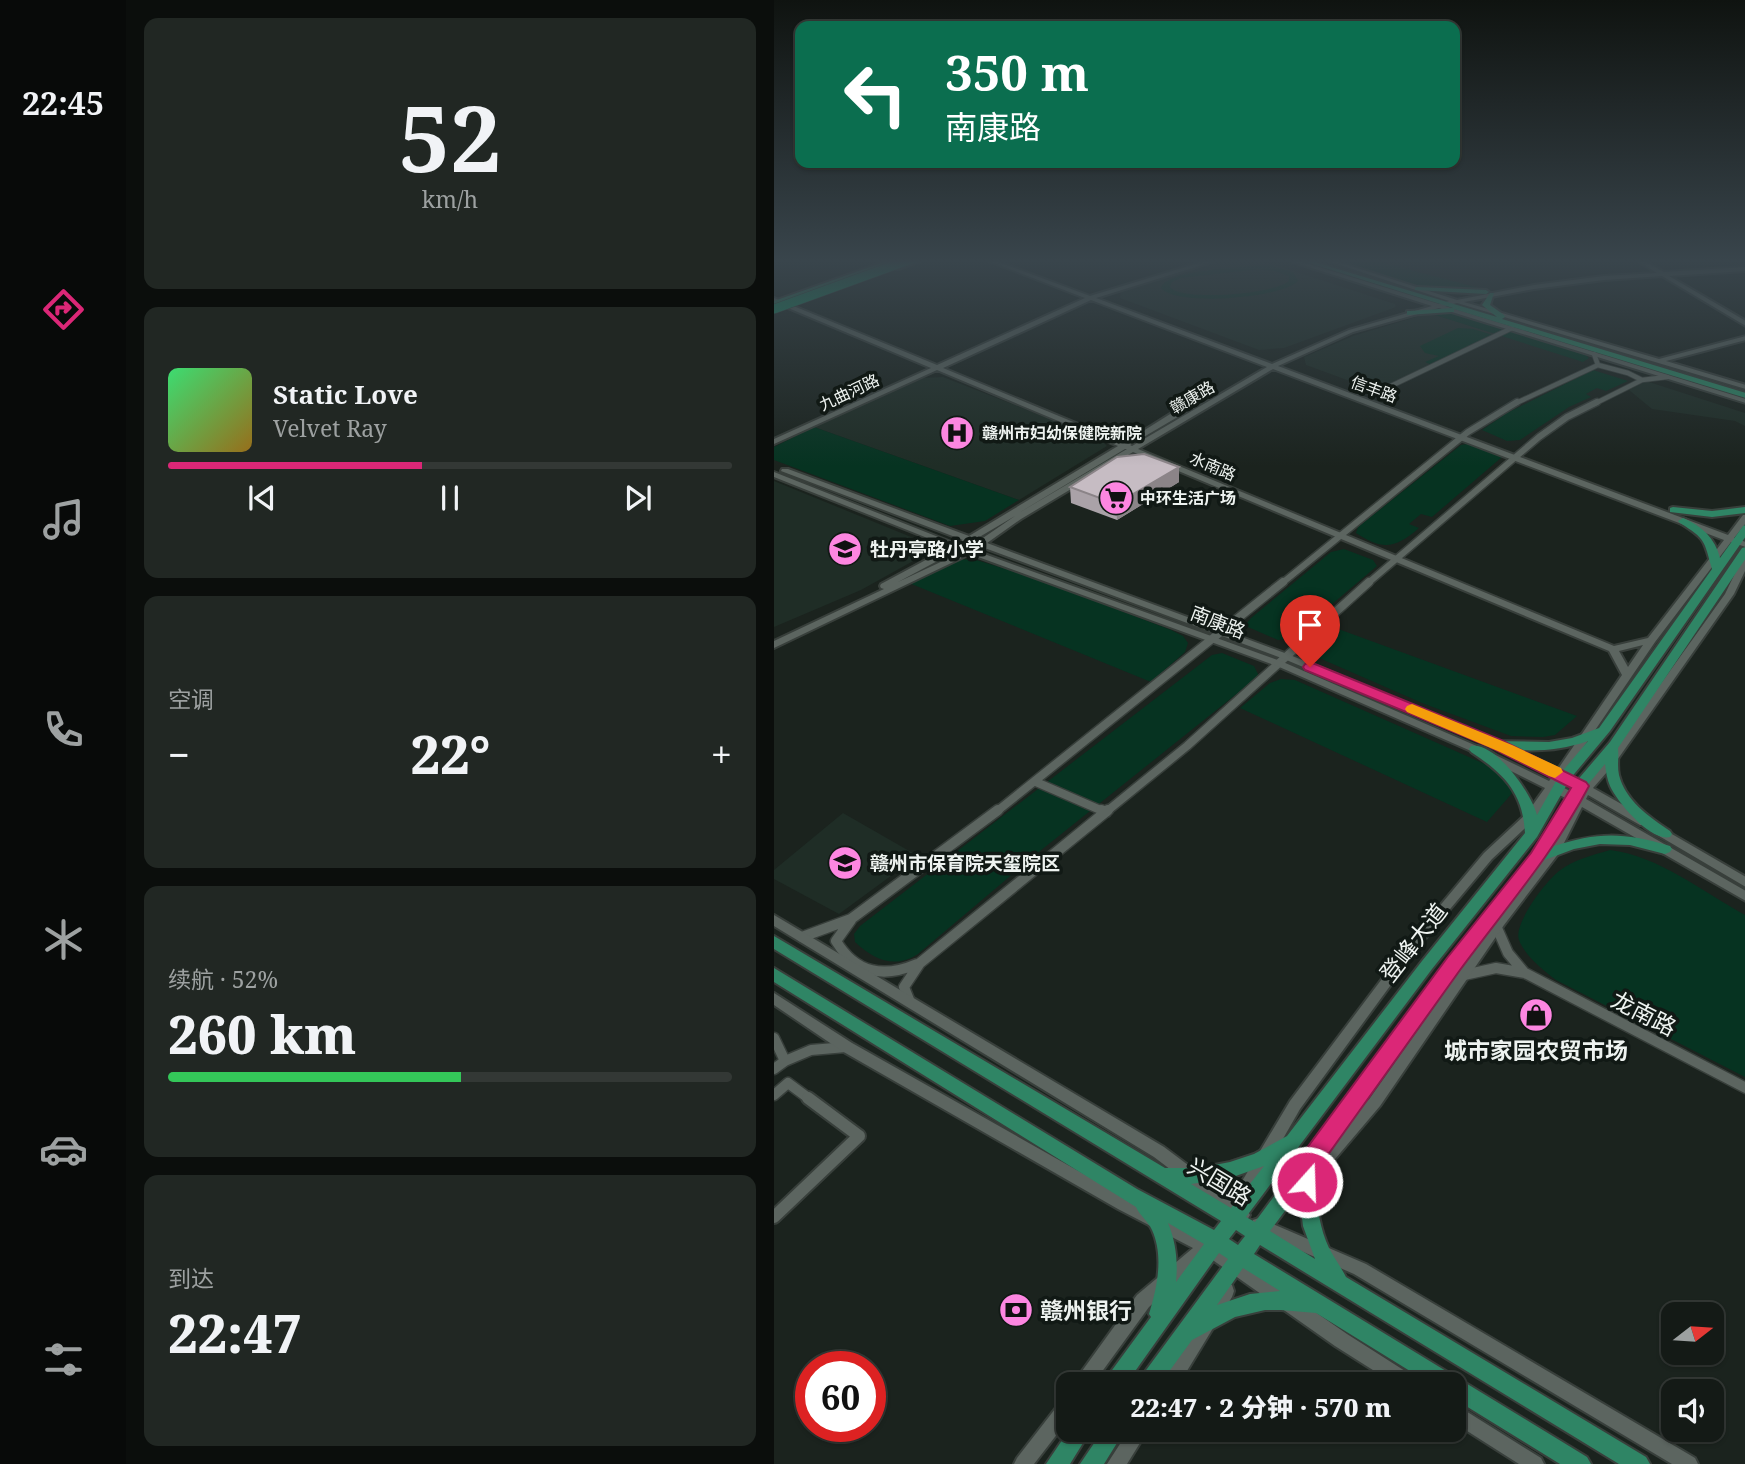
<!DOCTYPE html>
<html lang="zh">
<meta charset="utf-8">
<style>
body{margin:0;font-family:"Noto Serif","Noto Sans SC",serif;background:#212723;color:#f1f3f6;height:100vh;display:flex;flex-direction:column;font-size:26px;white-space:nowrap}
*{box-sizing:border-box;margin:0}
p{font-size:23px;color:#9da1a1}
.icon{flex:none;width:38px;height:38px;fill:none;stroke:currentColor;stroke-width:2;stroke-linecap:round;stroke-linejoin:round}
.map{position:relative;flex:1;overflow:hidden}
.details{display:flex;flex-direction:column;gap:18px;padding:18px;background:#0b0e0c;width:648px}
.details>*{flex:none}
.guide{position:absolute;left:21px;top:21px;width:665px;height:147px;border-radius:14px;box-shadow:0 2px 5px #0004,0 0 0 2px #333835;background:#0b6e4f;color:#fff;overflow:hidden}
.needle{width:46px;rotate:73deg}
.tools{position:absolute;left:887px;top:1302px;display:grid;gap:14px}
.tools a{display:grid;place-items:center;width:63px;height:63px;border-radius:14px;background:#141a16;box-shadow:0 2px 5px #0004,0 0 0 2px #333835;font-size:35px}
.speed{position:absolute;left:21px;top:1351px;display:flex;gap:14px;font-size:35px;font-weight:700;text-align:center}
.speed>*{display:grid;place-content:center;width:91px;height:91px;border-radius:50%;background:#141a16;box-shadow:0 2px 5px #0004,0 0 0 2px #333835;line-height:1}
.speed .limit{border:10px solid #d22;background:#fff;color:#111}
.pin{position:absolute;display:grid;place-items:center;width:60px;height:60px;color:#fff;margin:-72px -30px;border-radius:50% 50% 50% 0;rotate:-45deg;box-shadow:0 0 7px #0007}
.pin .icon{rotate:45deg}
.me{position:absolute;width:77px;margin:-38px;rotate:20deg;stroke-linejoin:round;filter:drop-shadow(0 0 5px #0008)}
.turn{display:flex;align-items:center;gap:24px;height:147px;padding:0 35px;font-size:32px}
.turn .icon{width:91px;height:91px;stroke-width:2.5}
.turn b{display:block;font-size:49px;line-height:60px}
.big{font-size:52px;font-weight:800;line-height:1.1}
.details .tile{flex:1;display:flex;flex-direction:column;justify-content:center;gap:10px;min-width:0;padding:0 24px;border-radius:14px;background:#212723}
.details .dial{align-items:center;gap:0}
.dial b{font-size:91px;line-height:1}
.song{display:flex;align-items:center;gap:21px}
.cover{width:84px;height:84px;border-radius:10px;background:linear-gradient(135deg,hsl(140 70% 55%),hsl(40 70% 35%))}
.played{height:7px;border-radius:4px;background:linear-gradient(90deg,#db2777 45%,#333835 45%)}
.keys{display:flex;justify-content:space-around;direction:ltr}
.heat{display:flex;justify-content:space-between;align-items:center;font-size:38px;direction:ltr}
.charge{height:10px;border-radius:5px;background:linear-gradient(90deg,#34c759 52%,#333835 0)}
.trip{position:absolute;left:282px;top:1372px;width:410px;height:70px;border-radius:14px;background:#141a16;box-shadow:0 2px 5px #0004,0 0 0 2px #333835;font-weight:800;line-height:70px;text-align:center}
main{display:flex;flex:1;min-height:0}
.menu{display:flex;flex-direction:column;width:126px;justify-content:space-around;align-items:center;background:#080a09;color:#9da1a1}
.menu .icon{width:49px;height:49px}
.menu .current{color:#db2777}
.menu b{font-size:32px;color:#f1f3f6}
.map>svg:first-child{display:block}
</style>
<main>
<nav class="menu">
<b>22:45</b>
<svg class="icon current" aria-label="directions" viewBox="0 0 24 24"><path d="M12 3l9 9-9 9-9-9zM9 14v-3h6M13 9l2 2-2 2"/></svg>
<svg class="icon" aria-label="music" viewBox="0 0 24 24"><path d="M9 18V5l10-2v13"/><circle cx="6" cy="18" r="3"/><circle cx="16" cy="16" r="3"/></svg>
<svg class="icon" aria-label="phone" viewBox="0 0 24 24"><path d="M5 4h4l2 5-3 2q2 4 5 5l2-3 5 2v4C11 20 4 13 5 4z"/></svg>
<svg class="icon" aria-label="climate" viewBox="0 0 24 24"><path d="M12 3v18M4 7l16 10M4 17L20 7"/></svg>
<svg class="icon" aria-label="car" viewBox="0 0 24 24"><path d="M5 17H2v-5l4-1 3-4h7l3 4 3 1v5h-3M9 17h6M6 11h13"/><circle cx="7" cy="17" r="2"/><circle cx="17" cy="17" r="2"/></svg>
<svg class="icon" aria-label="filters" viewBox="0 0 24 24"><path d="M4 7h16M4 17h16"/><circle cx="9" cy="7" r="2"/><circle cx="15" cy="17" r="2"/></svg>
</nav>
<section class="details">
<div class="tile dial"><b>52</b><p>km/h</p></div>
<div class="tile">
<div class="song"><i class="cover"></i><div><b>Static Love</b><p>Velvet Ray</p></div></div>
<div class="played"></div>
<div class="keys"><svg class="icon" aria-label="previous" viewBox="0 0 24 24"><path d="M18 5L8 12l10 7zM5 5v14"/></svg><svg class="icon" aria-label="pause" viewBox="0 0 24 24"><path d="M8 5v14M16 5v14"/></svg><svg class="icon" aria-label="next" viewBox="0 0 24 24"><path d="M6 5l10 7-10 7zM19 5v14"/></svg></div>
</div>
<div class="tile"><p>空调</p>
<div class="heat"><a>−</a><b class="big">22°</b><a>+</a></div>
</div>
<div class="tile"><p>续航 · 52%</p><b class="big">260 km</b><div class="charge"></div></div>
<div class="tile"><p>到达</p><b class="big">22:47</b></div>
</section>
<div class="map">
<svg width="972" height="1464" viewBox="0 0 972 1464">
<rect width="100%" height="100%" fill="#1b231e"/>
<path fill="#1f2d26" d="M445,261H488L621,304L622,307L510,348L485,350L346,298L347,291Z
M655,313L723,334L603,391L532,365L530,357L579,336Z
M169,377L325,438L333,446L245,500L40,427L147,378Z
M872,381L971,413V426L961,421L878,409L855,390Z
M0,481L142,539L141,560L87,590L0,627Z
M69,813L144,856L65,914L0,879V870Z"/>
<path fill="#063321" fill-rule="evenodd" d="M561,261H602L709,289C657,295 609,276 561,261Z
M494,265L519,272L524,281C509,298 402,307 387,288C393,269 474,267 494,265ZM485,269L501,271L515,276V281C501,294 408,302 396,287L398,282L407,278Z
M674,312L811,354L815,358L809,362L655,313Z
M684,328L699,329L719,335L658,365L651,362L665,356L651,353L646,346Z
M819,370L854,381L832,391L823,388L812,394L817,397L795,407L746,440L733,441L708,430L733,413Z
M40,427L245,500L211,521L176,526L0,460V447Z
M699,443L727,454L728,457L658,517L647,514L635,524L645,528C622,548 609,551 582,533L584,527L687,445Z
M570,549L599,560L603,566L518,638L504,640L474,627L473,623L477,618L557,552Z
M199,559L261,578L397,630L409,636L414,643L411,652L377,682L135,583L178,560Z
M556,626L803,716L781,735L769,737L737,736L648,703L536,654L534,648L536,642Z
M448,653L480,666L485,676L261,855L144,954C121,969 100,960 81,942L80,934L86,926L438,655Z
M507,679L521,680L722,769L740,791L713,822L466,708L496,683Z
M836,850C885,856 929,892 971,915V1077L782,980C769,970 751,956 745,940C739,924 772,881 785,871C799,860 819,855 836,850Z"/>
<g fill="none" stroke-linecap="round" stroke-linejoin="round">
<g stroke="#383f3b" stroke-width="6">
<path id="street-far4" d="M824,365L854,373L868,380
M596,396L738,328
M740,404L824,365L820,354
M820,404L868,380L893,377"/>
</g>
<g stroke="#383f3b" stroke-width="9">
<path id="street-far3" d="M507,584L694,432L743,402
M593,584L765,437L793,417L823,402"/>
</g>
<g stroke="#383f3b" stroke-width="11">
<path id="street-far2" d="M262,782L331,812
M222,812L509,582
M332,812L413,746L595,582"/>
</g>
<g stroke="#383f3b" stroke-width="13">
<path id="street-far1" d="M327,810L332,812
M77,920L62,941C82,974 110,978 143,964
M723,928L734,953L749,971
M28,937L77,919L224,810
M690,975L722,968L751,973L972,1088
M136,1002L130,987L146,963L334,810
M0,1038L11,1061L0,1069
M11,1061L37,1050L72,1047
M0,1095L14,1083L37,1100"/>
</g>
<g stroke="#383f3b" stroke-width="16">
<path id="street" d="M0,1217L85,1136L34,1098"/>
</g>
<g stroke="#383f3b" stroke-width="4">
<path id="secondary" d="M215,261H222L316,296L431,261H439L438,262L322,298L498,364L575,330L658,306L519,262L518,261H525L665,304L675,301L554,261H561L683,300L760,285L830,276L883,273L864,261H870L890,272L972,267V271L895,276L972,321V326L888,276L830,280L760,289L690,302L885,359L972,336V340L892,361L972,385V389L683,303L671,306L972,399V403L665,308L579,332L504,366L954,535L969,515H972V523L960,538L972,542V547L957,542L881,642L792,773L811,783L833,759L951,594L968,559L972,557V569L960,594L841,763L819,788L874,819L876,822L874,825H866L814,795L812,799L972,891V901L808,807L785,853L730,925L606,1106L539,1185L534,1187L529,1185L526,1180L529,1175L596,1098L722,919L776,848L800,802L779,792L761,819L718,859L646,945L526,1109L470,1207L473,1210L476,1215L473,1220L468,1222L463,1220L380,1157L0,926V915L390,1147L458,1198L516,1101L638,939L710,853L753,813L771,788L697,751L503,666L196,554L0,648V641L110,589L107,588L106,586L107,584L176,547L0,477V472L182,544L189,540L7,471L8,469H14L195,536L344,446L163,370L0,444V439L157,368L0,302V298L163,365L311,298ZM317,300L493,367L358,446L356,445L407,415V411H401L350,443L169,368ZM499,369L950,540L874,638L840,646L364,449ZM351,449H353L243,514ZM359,452L835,651L848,675L784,769L736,746L516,655L213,543L247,519ZM241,516L206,540L202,539ZM196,543L200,544L194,548L190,547ZM208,547L510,659L728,750L779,776L775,781L705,747L509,662L202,551ZM184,550L188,552L124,582ZM869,645L854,667L845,651ZM787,780L806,790L804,795L784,785Z
M884,826L972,877V887L880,833L878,830L880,827Z
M0,993L78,1043L354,1199L443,1244L573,1334L642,1378L645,1384H621L561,1346L433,1256L375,1307L319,1384H300L303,1378L363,1295L419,1248L344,1209L68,1051L0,1005Z
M485,1218L592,1264L921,1458L924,1464H898L580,1274L479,1230L477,1225L479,1220Z
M452,1283L458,1285L460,1291L458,1297L405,1384H386L446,1285Z
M294,1397V1420L260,1464H240L243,1458L288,1400Z
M679,1403L767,1458L770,1464H745L679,1422Z
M355,1430H374L353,1464H333Z"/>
</g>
<g stroke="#383f3b" stroke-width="4">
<path id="primary" d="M113,261H121L0,305V301Z
M138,261H146L124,269L119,268Z
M529,261H537L723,317L708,305L716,293H720L716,305L730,315L731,317L728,319L972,393V398L680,309V312H677L633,315V311H636L679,308Z
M643,287L712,290L715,292L712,294L641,290V288Z
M899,507L938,511L972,507V513L938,517L896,512V508Z
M909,518C928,526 941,538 946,558L969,526L972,525V536L836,731L796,779L763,837L658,969L472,1217L481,1222L675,960L758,854L781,819L801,783L836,742L968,548L972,547V558L844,748C845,757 843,766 845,775C851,800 875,817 896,831L898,834L896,837C877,842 843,802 836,786C833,779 832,772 831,764L811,788L777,847C824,832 848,832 896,846L898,849L896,852L891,854L856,845L826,844L800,849L768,861L685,968L544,1165C541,1193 543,1222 555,1248C560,1258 567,1267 572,1277L872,1457L876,1464H845L486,1245L480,1254L813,1457L817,1464H786L679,1398V1384H657L542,1313L507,1310H491L461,1317L418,1340L386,1384H364L367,1377L454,1259L445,1253L352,1384H330L333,1377L377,1317L375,1314C383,1288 390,1256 378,1230C374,1221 366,1216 362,1207L0,982V968L363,1189L440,1230L447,1221L0,949V936L391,1168H425L456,1162L480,1154L513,1136L648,961L751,833C749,792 729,773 697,752L695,749L697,746C722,742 757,793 763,815L786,774L814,741C783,752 753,752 721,748L717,747L715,744L717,741L775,742L798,738L825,728L938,569C930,541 932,539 906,523L904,521ZM490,1166L457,1208L417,1184L456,1178ZM525,1192L529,1226L541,1259L496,1231ZM394,1223L430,1244L402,1282C404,1262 402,1242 394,1223ZM462,1230L471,1236L464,1245L455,1239ZM469,1268L506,1291L476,1294L443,1305Z
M295,1430H317L296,1464H272Z
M329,1430H351L330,1464H306Z"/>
</g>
<use href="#street-far4" stroke="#5c6560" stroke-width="4.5"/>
<use href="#street-far3" stroke="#5c6560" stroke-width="6"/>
<use href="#street-far2" stroke="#5c6560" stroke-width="8"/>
<use href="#street-far1" stroke="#5c6560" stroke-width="10"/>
<use href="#street" stroke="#5c6560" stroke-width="12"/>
<use href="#secondary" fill="#5c6560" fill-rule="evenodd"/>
<use href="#primary" fill="#2f8565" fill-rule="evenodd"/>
<g stroke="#383f3b" stroke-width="10" stroke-linecap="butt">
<path id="highway-bridge" d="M0,309L132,261"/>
</g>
<use href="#highway-bridge" stroke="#119a68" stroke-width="9"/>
</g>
<path fill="#aaa2a8" d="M405,467V482L343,520L297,503L296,487Z"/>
<path fill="#8b8488" d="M405,467V482L343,520L342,504Z"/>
<path fill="#c6bcc3" stroke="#8b8488" stroke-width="2" d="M370,454L405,467L342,504L296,487L343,457Z"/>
<linearGradient id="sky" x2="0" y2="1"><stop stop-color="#0f1310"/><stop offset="0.56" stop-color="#39454c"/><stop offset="1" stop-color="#39454c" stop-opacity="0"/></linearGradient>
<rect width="972" height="466" fill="url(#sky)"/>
<path fill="#db2777" stroke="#8e194d" stroke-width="2" d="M536,662L727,740L812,782L815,786C780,853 731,909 686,970C639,1035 593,1101 546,1166L541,1189L533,1192L525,1189L521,1182L527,1156L673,958L757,853L797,788L716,747L531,670L529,667L531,664Z"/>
<path fill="#f59e0b" d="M638,704L738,745L787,768L789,772L781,778L775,776L726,752L633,712L631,709L633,706Z"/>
<defs>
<g id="hospital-disc" transform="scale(1.75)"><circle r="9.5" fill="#fd86e1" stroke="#111915"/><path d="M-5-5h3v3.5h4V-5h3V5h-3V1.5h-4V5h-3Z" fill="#111"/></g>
<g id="supermarket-disc" transform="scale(1.75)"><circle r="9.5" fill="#fd86e1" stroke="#111915"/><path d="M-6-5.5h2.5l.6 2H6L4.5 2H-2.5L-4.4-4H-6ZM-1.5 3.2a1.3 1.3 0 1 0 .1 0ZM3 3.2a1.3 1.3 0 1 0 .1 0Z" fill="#111"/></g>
<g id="school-disc" transform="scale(1.75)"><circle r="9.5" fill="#fd86e1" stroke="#111915"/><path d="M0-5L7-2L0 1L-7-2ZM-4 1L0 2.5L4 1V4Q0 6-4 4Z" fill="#111"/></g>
<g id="shop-disc" transform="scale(1.75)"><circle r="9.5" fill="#fd86e1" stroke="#111915"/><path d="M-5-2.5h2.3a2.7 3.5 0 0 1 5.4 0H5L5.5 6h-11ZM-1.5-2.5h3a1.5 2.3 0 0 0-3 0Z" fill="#111"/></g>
<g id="bank-disc" transform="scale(1.75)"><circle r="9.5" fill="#fd86e1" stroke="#111915"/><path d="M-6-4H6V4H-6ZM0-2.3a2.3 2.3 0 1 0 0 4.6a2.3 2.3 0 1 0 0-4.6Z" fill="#111"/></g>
</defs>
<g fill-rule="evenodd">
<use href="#hospital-disc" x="183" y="433"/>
<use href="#supermarket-disc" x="342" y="498"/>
<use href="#school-disc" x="71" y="549"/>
<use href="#school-disc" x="71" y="863"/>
<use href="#shop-disc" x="762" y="1015"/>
<use href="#bank-disc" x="242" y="1310"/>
</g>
<g text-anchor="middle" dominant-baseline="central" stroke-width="7" stroke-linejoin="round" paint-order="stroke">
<g font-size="16" fill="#eef3f0" stroke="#111915">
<text transform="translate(600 389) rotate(20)">信丰路</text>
<text transform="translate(75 392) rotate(-25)">九曲河路</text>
<text transform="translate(418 397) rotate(-30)">赣康路</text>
<text transform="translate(439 466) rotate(23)">水南路</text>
</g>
<g font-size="16" font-weight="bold" fill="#eef3f0" stroke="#111915" text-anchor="start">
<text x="208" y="433">赣州市妇幼保健院新院</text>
<text x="366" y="498">中环生活广场</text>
</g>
<g font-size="19" font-weight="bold" fill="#eef3f0" stroke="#111915" text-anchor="start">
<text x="96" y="549">牡丹亭路小学</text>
<text x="96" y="863">赣州市保育院天玺院区</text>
</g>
<g font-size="19" fill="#eef3f0" stroke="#111915">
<text transform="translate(444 622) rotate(21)">南康路</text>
</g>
<g font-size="23" fill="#eef3f0" stroke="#111915">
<text transform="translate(639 942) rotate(-52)">登峰大道</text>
<text transform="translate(870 1013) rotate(27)">龙南路</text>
<text transform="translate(446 1181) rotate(31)">兴国路</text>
</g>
<g font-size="23" font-weight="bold" fill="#eef3f0" stroke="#111915">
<text x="762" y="1050">城市家园农贸市场</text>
<text x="266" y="1310" text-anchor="start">赣州银行</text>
</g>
</g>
</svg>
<div class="tools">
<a><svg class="needle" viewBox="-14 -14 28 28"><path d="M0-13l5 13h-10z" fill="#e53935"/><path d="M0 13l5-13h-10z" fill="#9da1a1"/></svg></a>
<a><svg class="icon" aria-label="sound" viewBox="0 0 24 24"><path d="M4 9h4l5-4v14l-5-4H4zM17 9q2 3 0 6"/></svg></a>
</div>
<div class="speed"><div class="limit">60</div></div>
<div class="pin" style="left:536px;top:667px;background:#d93025"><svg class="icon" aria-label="arrive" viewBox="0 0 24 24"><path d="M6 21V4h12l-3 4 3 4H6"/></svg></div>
<svg class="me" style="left:533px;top:1182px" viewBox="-20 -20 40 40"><circle r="17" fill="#db2777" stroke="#fff" stroke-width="3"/><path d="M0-11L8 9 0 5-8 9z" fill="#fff"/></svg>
<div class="trip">22:47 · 2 分钟 · 570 m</div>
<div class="guide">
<div class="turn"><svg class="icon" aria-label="left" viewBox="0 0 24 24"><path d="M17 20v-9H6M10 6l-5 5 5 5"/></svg><div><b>350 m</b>南康路</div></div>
</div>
</div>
</main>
